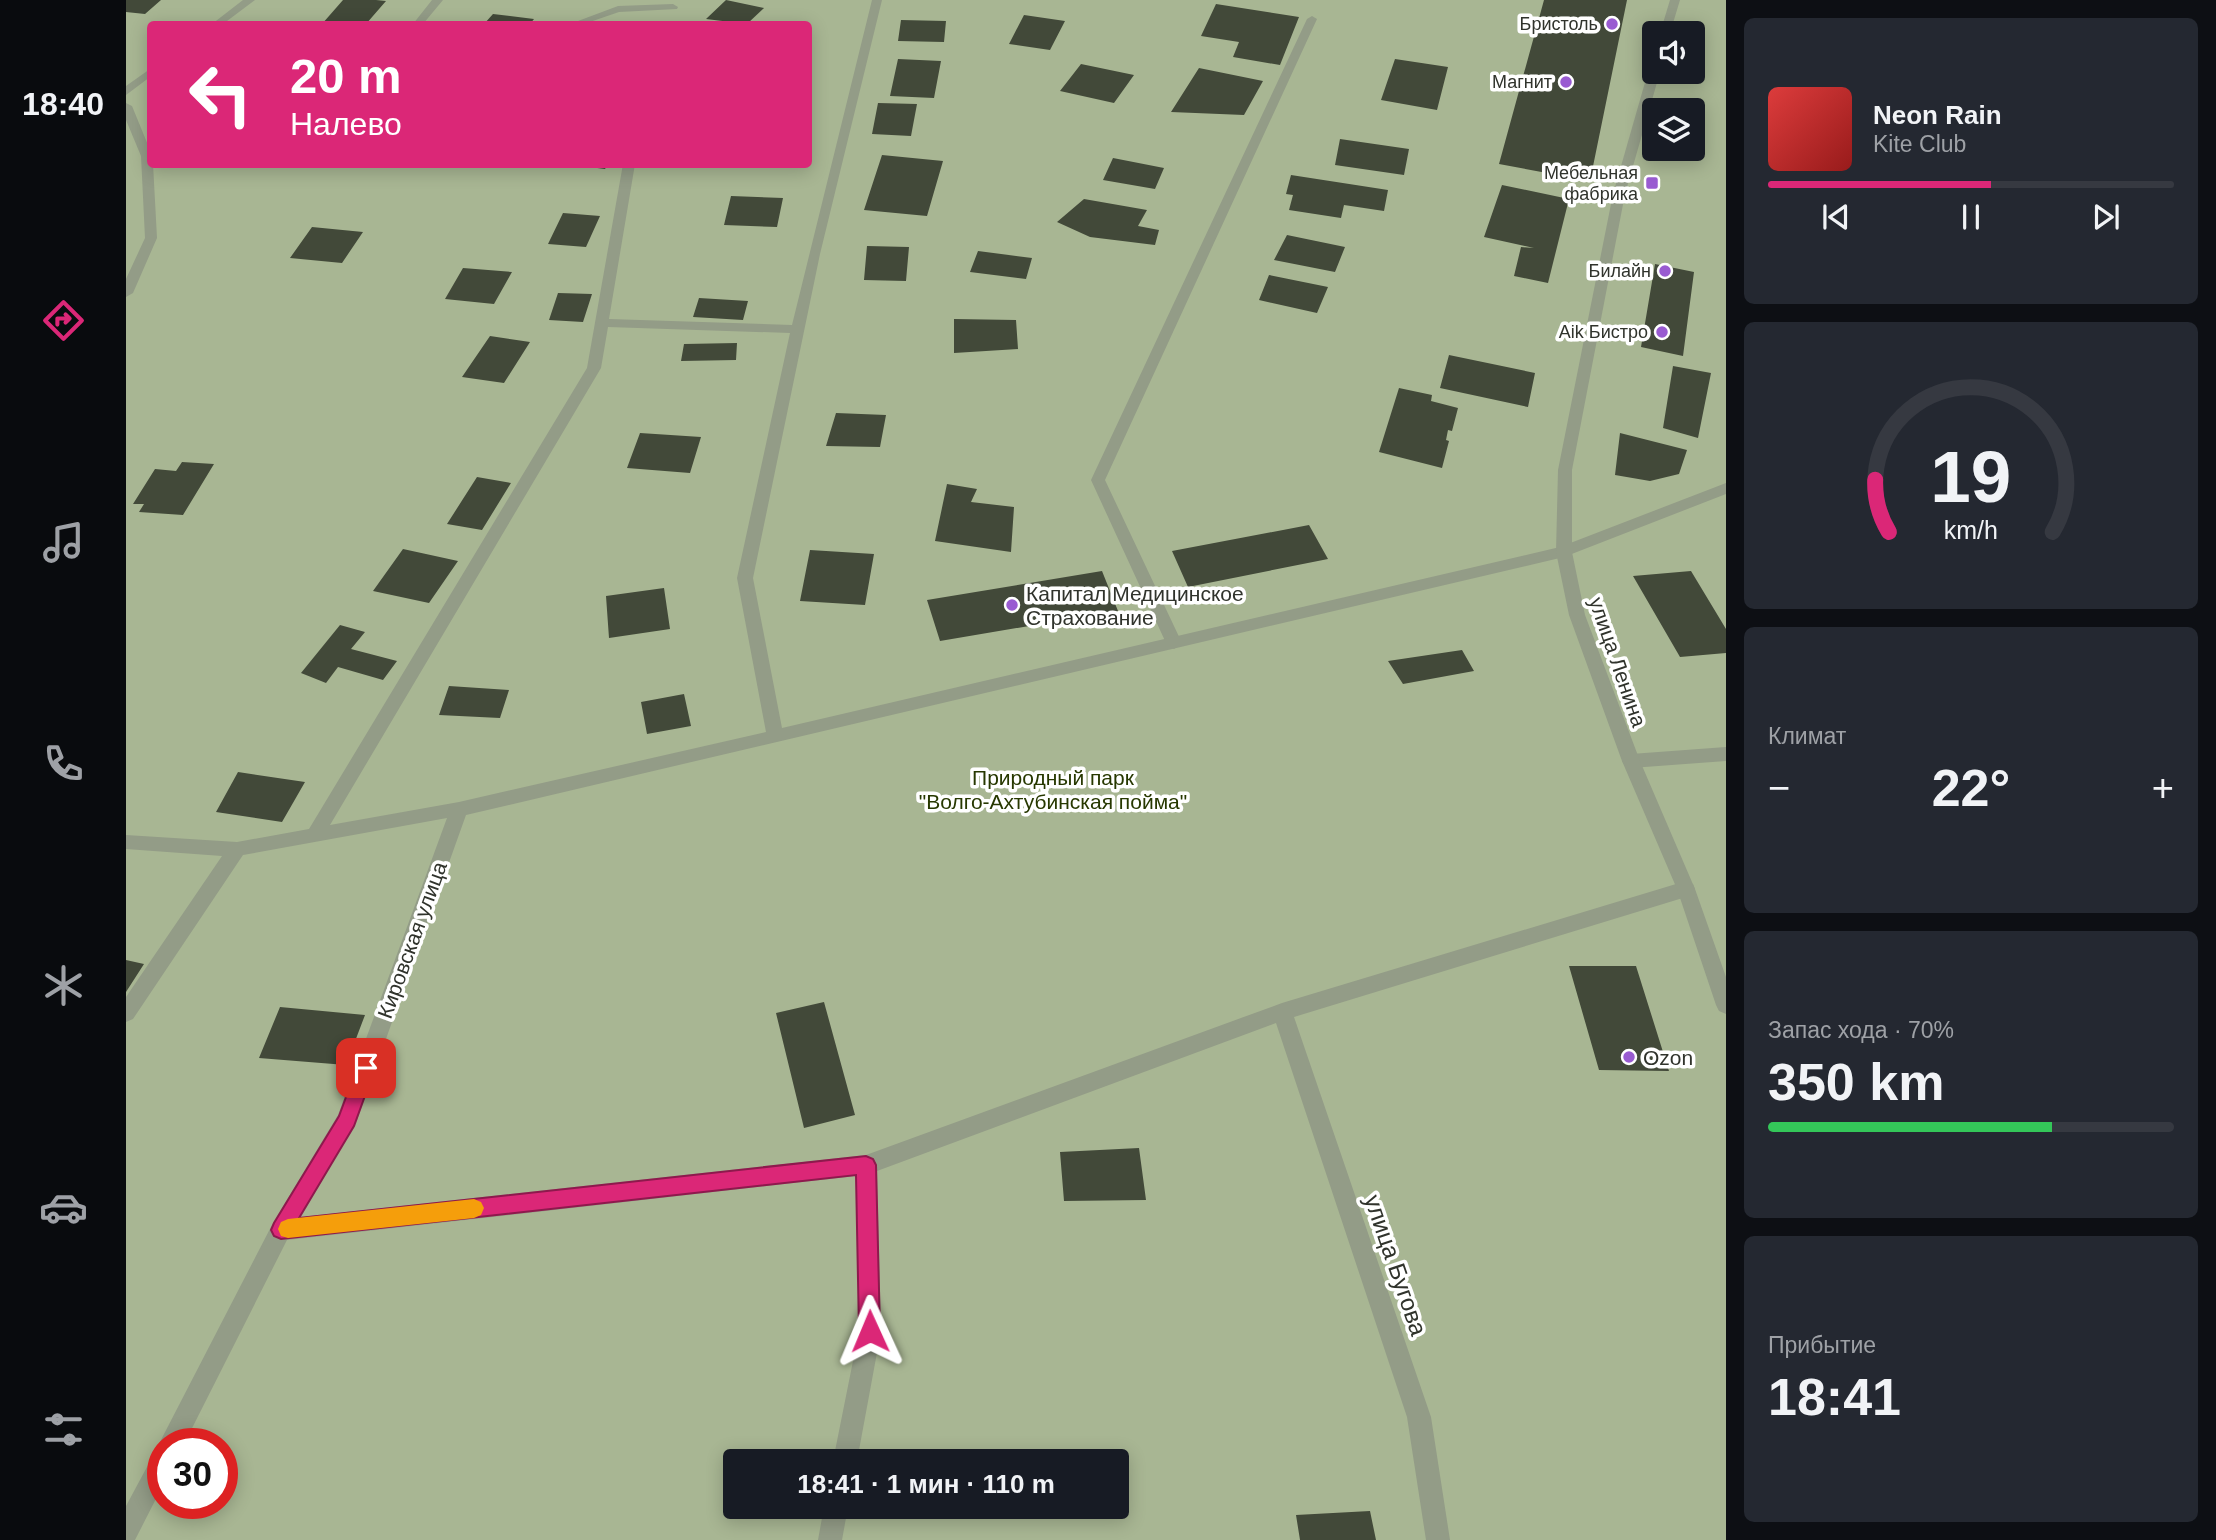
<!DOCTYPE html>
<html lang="ru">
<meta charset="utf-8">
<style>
body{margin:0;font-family:Arial,sans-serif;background:#242831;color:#f1f3f6;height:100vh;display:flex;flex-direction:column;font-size:26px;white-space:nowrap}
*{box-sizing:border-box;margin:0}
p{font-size:23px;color:#9ea1a6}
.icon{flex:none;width:38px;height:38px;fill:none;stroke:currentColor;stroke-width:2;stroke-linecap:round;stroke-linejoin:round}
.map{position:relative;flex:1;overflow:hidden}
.drawer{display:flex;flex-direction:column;gap:18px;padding:18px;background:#0d0f14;width:490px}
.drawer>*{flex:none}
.guide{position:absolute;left:21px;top:21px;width:665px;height:147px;border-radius:7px;box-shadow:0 4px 18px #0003;background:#db2777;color:#fff;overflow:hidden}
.tools{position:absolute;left:1516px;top:21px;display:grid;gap:14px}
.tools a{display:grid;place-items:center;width:63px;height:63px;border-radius:7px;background:#171b24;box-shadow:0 4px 18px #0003;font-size:35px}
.speed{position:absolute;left:21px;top:1428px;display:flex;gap:14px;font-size:35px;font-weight:700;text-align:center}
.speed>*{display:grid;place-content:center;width:91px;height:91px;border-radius:50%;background:#171b24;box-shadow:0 4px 18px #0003;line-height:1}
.speed .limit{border:10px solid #d22;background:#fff;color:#111}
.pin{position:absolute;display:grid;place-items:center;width:60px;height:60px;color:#fff;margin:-30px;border-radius:14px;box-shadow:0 4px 10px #0006}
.me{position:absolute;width:77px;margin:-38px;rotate:359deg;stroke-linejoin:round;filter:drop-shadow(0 0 5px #0008)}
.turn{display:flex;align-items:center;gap:24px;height:147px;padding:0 28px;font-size:32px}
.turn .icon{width:91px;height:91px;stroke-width:2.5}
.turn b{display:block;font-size:49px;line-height:60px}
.big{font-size:52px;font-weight:700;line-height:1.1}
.drawer .widget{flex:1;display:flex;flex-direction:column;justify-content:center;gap:10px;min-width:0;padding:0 24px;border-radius:10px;background:#242831}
.drawer .dial{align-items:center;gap:0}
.dial svg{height:182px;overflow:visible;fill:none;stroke:#363941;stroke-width:7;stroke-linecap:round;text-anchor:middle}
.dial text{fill:#f1f3f6;stroke:none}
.song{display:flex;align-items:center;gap:21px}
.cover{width:84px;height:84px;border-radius:10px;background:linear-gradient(135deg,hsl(0 70% 55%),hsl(0 70% 35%))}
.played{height:7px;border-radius:4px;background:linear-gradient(90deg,#db2777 55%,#363941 55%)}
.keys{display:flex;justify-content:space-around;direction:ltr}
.heat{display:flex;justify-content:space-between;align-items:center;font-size:38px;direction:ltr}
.charge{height:10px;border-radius:5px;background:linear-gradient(90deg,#34c759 70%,#363941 0)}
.trip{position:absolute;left:597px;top:1449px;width:406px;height:70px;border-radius:7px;background:#171b24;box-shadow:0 4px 18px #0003;font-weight:700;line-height:70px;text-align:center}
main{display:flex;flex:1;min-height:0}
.dock{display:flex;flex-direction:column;width:126px;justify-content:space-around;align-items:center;background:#090b0e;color:#9ea1a6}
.dock .icon{width:49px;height:49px}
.dock .active{color:#db2777}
.dock b{font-size:32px;color:#f1f3f6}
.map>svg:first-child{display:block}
</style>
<main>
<nav class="dock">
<b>18:40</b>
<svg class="icon active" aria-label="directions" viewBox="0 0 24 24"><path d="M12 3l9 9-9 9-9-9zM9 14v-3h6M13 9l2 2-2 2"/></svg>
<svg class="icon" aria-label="music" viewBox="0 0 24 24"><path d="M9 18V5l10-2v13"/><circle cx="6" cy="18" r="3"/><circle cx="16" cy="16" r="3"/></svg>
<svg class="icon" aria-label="phone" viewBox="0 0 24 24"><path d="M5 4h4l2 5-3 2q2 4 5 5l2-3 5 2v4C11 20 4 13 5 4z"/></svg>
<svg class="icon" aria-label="climate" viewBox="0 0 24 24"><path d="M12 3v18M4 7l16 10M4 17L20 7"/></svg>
<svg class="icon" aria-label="car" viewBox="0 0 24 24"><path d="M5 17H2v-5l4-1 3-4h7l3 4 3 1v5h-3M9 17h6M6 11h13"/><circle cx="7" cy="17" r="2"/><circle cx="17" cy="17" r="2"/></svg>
<svg class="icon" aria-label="filters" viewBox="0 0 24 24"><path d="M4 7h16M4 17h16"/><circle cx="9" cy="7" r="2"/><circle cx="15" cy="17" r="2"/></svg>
</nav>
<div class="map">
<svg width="1600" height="1540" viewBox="0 0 1600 1540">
<rect width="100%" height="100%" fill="#dce5d1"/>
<path fill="#a8b693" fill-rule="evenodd" d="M0,0H1600V1540H0ZM24,24H682V164H24ZM1528,33H1566V72H1528ZM1528,110H1566V149H1528ZM37,1444H96V1503H37ZM609,1461H990V1507H609Z"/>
<path fill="#424939" d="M0,0H35L19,14L0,12Z
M217,0H250L260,1L240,24H196Z
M600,0L638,8L621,24L580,19Z
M1418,0H1501L1464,181L1373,164Z
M1090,4L1173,17L1154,65L1107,57L1113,42L1075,36Z
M367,14L408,19L404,24H358Z
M898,15L939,21L924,50L883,44Z
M775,20L820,21L818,42L772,41Z
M772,59L815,61L808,98L764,96Z
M1269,59L1322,67L1311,110L1255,100Z
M955,64L1008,75L988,103L934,91Z
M1073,68L1137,81L1118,115L1045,112Z
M752,103L791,104L785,136L746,134Z
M1214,139L1283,149L1278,175L1209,165Z
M756,155L817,161L801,216L738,210Z
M987,158L1038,168L1029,189L977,180Z
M441,164H482L479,169Z
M1165,175L1262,190L1258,211L1218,205L1215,218L1163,210L1167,195L1160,194Z
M1376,185L1443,199L1422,283L1388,276L1395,247L1408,248L1358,237Z
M605,196L657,198L651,227L598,225Z
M958,199L1021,210L1012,226L1033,230L1029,245L964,237L931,222Z
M437,213L474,216L460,247L422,244Z
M186,227L237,232L216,263L164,258Z
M1161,235L1219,247L1209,272L1148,260Z
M741,246L783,247L780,281L738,280Z
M852,251L906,258L900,279L844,272Z
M1529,264L1568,272L1557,356L1515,347Z
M337,268L386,272L368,304L319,299Z
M1143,275L1202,287L1191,313L1133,300Z
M432,293L466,294L457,322L423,320Z
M573,298L622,301L617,320L567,317Z
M828,319L890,320L892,349L828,353Z
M364,336L404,342L378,383L336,377Z
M611,343L610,360L555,361L558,344Z
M1323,355L1409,373L1402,407L1314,388Z
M1547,366L1585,373L1572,438L1537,428Z
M1273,388L1306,395L1305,401L1332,408L1326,431L1322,430L1320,440L1323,441L1316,468L1253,452Z
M710,413L760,415L754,447L700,446Z
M514,433L575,437L564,473L501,468Z
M1494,433L1561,450L1553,474L1524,481L1489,475Z
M56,462L88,464L57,515L13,512L18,504H7L29,469L50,471Z
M351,477L385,483L356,530L321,524Z
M821,484L851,489L845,502L888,507L885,552L809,541Z
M1183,525L1202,559L1062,587L1046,551Z
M277,549L332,561L303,603L247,591Z
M684,550L748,554L739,605L674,601Z
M976,571L992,611L814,641L801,600Z
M1565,571L1600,629V653L1554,657L1507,576Z
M538,588L544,629L483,638L480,596Z
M214,625L239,632L225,649L271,661L257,680L212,667L200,683L175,673Z
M1336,650L1348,671L1277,684L1262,661Z
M323,686L383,690L374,718L313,715Z
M558,694L565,726L521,734L515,702Z
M112,772L179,782L156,822L90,812Z
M0,960L18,964L0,992Z
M1443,966H1510L1543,1071L1473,1070Z
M698,1002L729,1115L678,1128L650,1013Z
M154,1007L239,1015L220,1065L133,1058Z
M1013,1148L1020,1200L938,1201L934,1152Z
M1244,1511L1250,1540H1174L1170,1515Z"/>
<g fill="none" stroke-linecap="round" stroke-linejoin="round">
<path fill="#939c87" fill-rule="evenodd" d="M117,0H129L97,24H86Z
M1186,16L1191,19L979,480L1056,643L1048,649L1040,643L965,480L1181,19Z
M24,69V77L0,95V86Z
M0,103L6,106L24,150V164H27L31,238L7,293L0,297V279L19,238L15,156L0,120Z"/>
<path fill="#939c87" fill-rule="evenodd" d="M306,0H317L297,24H287Z
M746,0H756L694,254L627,578L656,728L1434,547L1600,483V494L1438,557L340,815L231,1120L175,1217L740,1155L1156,1003L1560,881L1567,884L1569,889L1567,894L1560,897L1168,1017L1305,1417L1324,1540H1300L1281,1417L1150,1023L751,1171L755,1331L731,1461H707L733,1331L730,1176L161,1240L58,1444H37V1485L9,1540H0V1506L29,1452L35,1449L33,1444L37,1436L147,1223L212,1115L321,818L117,855L7,1019L0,1022V997L96,856L0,849V835L111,842L183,829L461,368L497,164H509L483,319L666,325ZM482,327L664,333L611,578L640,732L333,802L204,825L475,368Z
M547,4L552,7L551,9L493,12L458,24H444L492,6Z
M1600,747V761L1505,768L1499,766L1496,761L1499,756L1505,754Z
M698,1507H722L716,1540H692Z"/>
<path fill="#939c87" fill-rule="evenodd" d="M1544,0H1554L1544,33H1534Z
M1528,69V72H1534L1499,194L1446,470V552L1459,615L1514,761L1569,889L1600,977V1014L1593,1011L1590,1005L1551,889L1496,761L1443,615L1430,552L1432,470L1487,194L1522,72Z"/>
</g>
<path fill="#db2777" stroke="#8e194d" stroke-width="2" d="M240,1059L246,1062L249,1068L228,1126L173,1218L740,1156L747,1159L750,1165L754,1331L751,1338L744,1341L736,1338L733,1331L730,1175L155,1239L148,1236L145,1230L148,1223L213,1116L233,1062Z"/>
<path fill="#f59e0b" d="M348,1199L355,1202L358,1208L355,1215L348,1218L162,1238L155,1236L152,1229L155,1222L162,1219Z"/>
<g fill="#995bd1" stroke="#fff" stroke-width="2.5">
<circle cx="1486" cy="24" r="7"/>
<circle cx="1440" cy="82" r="7"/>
<rect x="1519" y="176" width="14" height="14" rx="3.5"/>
<circle cx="1539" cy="271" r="7"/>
<circle cx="1536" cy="332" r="7"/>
<circle cx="886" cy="605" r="7"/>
<circle cx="1503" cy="1057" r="7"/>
</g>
<g text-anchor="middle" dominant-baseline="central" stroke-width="7" stroke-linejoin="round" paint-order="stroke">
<g font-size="18" fill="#30332c" stroke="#fff" text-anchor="end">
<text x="1472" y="24">Бристоль</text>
<text x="1426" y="82">Магнит</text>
<text x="1512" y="173">Мебельная<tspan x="1512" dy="21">фабрика</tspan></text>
<text x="1525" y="271">Билайн</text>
<text x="1522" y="332">Aik Бистро</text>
</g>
<g font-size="21" fill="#30332c" stroke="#fff" text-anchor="start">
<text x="900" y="593">Капитал Медицинское<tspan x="900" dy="24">Страхование</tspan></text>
<text x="1517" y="1057">Ozon</text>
</g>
<g font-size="21" fill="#30332c" stroke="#fff">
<text transform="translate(1492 662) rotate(71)">улица Ленина</text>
<text transform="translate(286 940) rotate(-70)">Кировская улица</text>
</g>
<g font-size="21" fill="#273800" stroke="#fff">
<text x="927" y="777">Природный парк<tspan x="927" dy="24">"Волго-Ахтубинская пойма"</tspan></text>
</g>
<g font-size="24" fill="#30332c" stroke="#fff">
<text transform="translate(1270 1265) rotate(71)">улица Бугова</text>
</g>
</g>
</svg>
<div class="tools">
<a><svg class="icon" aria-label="sound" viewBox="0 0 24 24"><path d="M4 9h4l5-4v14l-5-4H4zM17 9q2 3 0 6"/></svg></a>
<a><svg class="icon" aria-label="layers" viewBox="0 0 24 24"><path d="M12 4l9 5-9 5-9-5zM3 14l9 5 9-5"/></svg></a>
</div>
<div class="speed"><div class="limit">30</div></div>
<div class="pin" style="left:240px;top:1068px;background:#d93025"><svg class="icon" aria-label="arrive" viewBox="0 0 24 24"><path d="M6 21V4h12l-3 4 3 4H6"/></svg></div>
<svg class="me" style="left:744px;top:1331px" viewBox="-20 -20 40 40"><path d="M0-17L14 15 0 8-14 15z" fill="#db2777" stroke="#fff" stroke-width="4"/></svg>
<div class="trip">18:41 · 1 мин · 110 m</div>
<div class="guide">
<div class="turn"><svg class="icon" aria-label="left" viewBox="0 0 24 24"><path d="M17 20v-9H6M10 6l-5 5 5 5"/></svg><div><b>20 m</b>Налево</div></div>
</div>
</div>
<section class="drawer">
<div class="widget">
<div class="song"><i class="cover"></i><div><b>Neon Rain</b><p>Kite Club</p></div></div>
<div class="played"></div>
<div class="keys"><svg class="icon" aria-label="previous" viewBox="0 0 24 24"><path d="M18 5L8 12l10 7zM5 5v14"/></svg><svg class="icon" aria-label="pause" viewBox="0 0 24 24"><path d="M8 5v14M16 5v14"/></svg><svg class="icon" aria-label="next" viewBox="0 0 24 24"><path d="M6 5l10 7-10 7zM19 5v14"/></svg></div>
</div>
<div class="widget dial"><svg viewBox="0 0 100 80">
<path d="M14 69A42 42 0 1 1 86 69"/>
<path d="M14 69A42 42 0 0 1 8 46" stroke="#db2777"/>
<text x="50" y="56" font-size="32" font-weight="700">19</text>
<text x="50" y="72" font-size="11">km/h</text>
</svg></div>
<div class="widget"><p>Климат</p>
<div class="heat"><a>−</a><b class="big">22°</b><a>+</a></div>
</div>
<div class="widget"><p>Запас хода · 70%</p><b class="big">350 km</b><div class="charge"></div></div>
<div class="widget"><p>Прибытие</p><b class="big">18:41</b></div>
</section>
</main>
